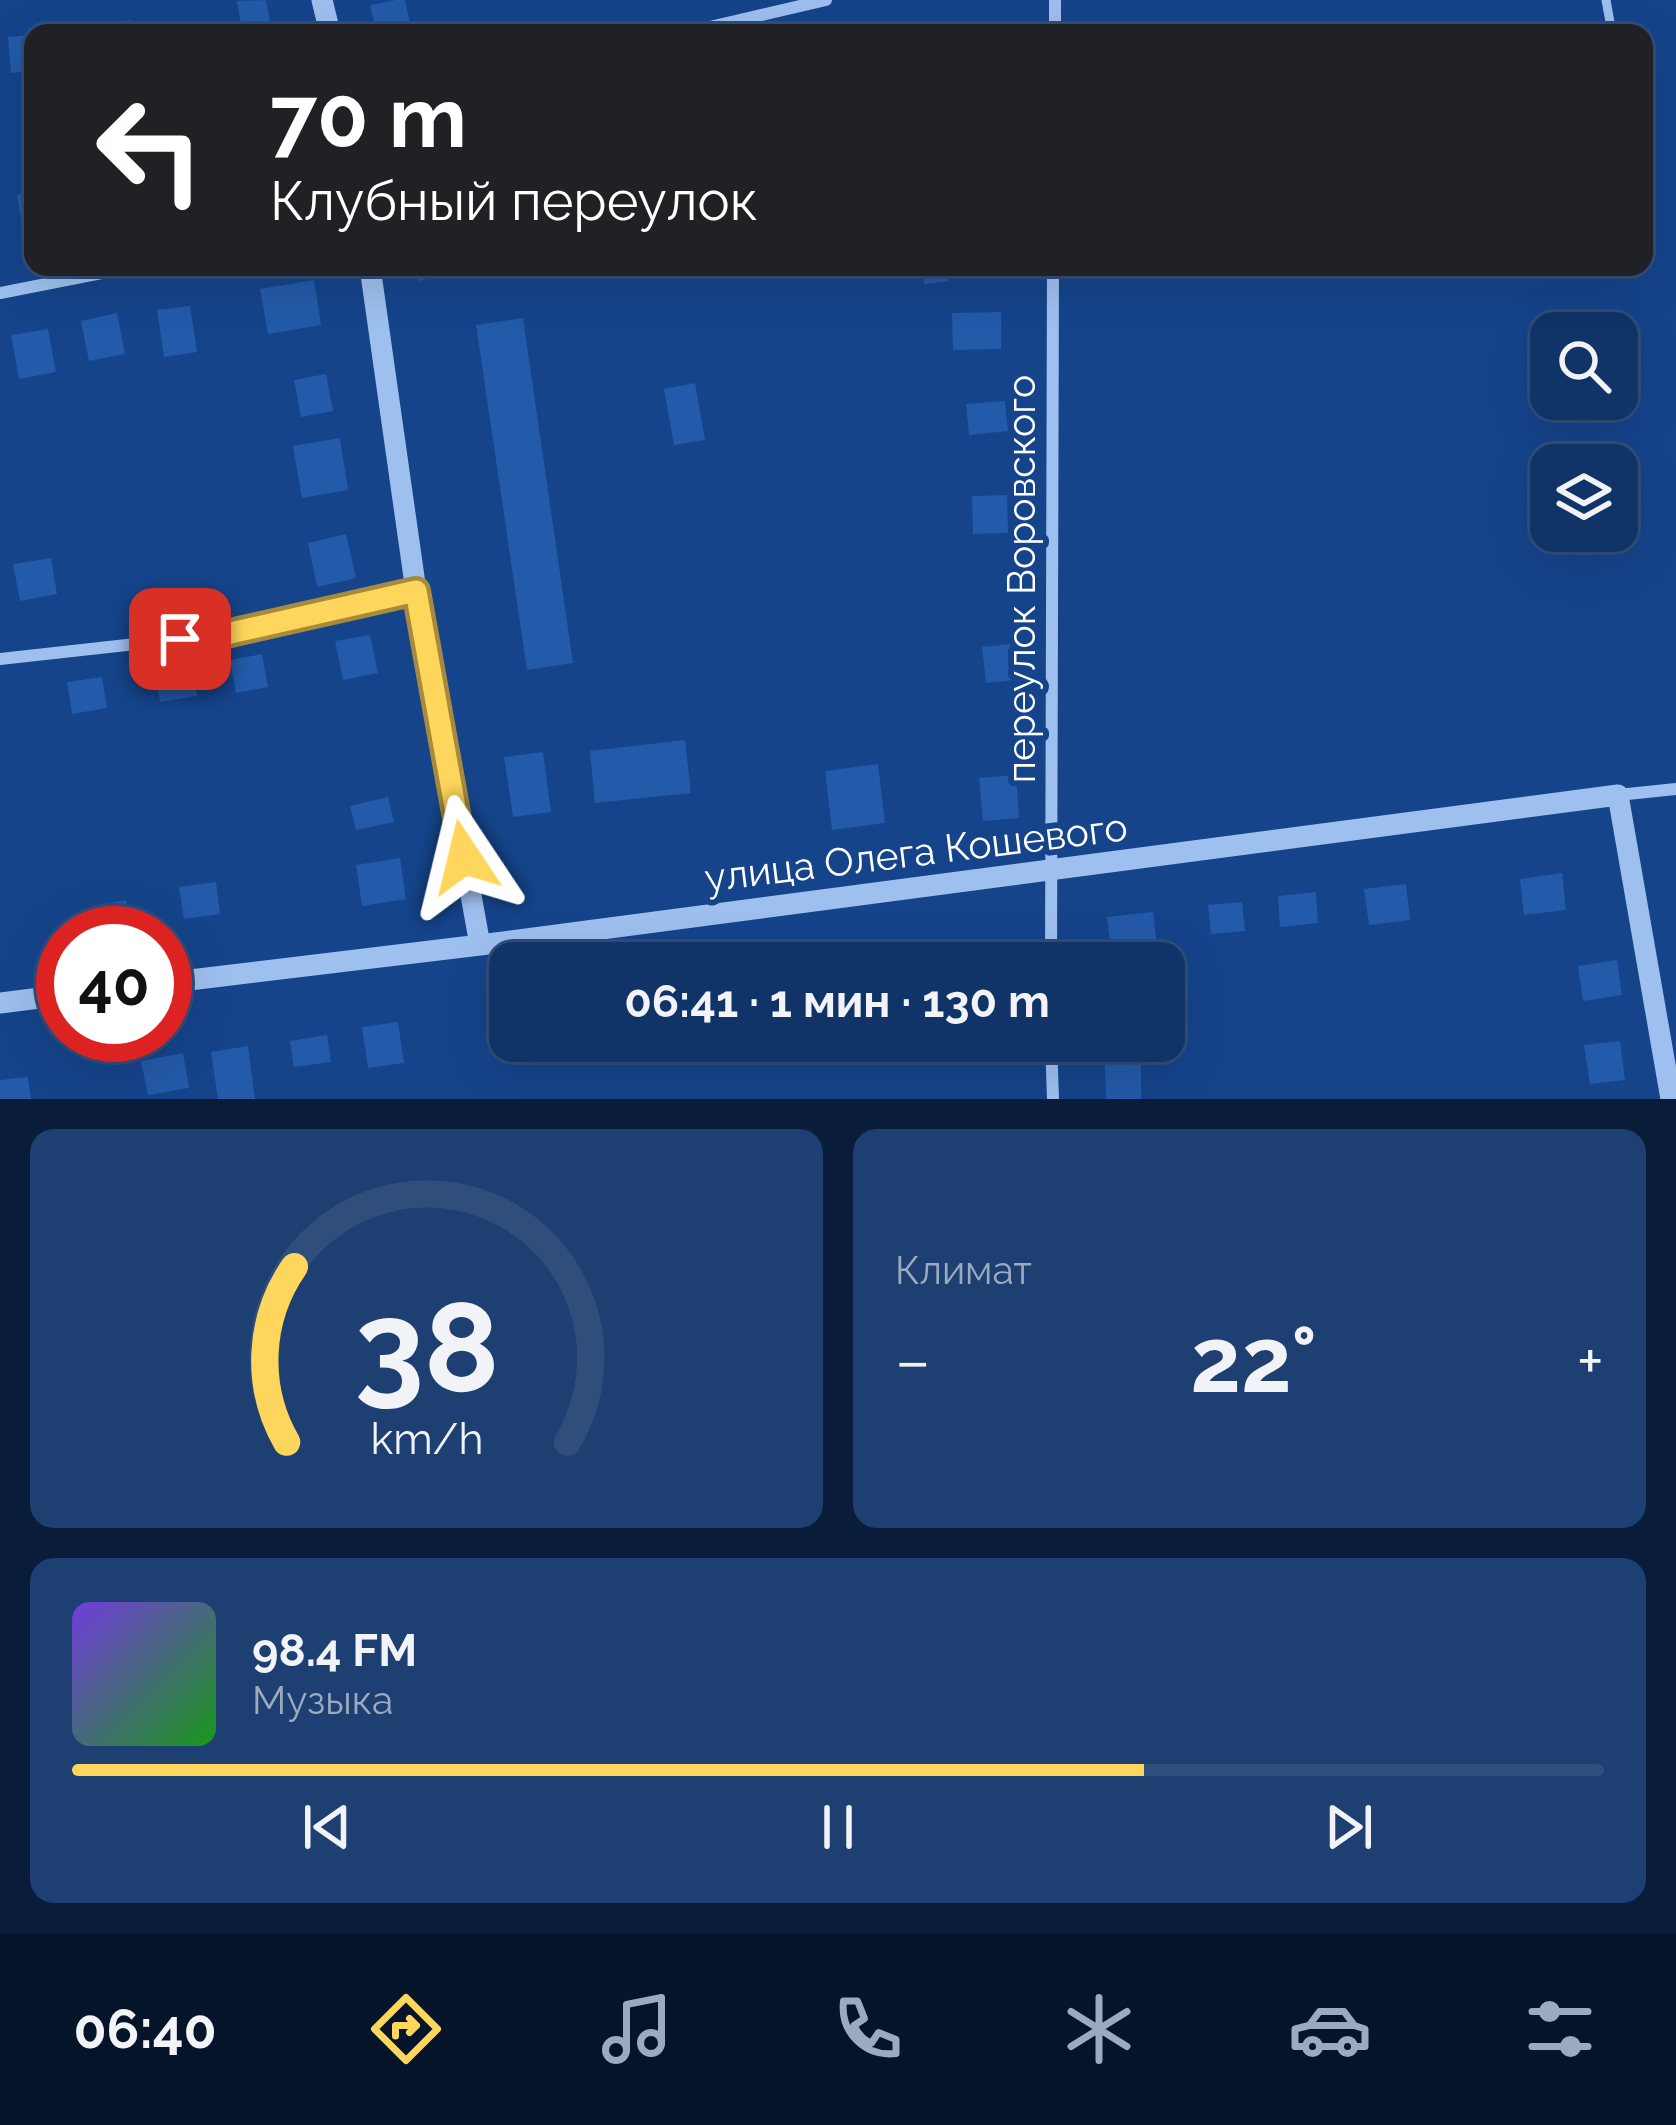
<!DOCTYPE html>
<html lang="ru">
<meta charset="utf-8">
<style>
body{margin:0;font-family:Raleway,sans-serif;background:#1e3f71;color:#f1f3f6;height:100vh;display:flex;flex-direction:column;font-size:45px;white-space:nowrap}
*{box-sizing:border-box;margin:0}
p{font-size:39px;color:#9caac0}
.icon{flex:none;width:66px;height:66px;fill:none;stroke:currentColor;stroke-width:2;stroke-linecap:round;stroke-linejoin:round}
.map{position:relative;height:1099px;overflow:hidden}
.sheet{display:flex;flex-direction:column;gap:30px;padding:30px;background:#091c39;flex:1}
.sheet>*{flex:none}
.hud{position:absolute;left:24px;top:24px;width:1629px;height:252px;border-radius:24px;box-shadow:0 12px 48px #0002,0 0 0 3px #304e7c;background:#202124;color:#fff;overflow:hidden}
.tools{position:absolute;left:1530px;top:312px;display:grid;gap:24px}
.tools a{display:grid;place-items:center;width:108px;height:108px;border-radius:24px;background:#103368;box-shadow:0 12px 48px #0002,0 0 0 3px #304e7c;font-size:60px}
.speed{position:absolute;left:36px;top:906px;display:flex;gap:24px;font-size:60px;font-weight:700;text-align:center}
.speed>*{display:grid;place-content:center;width:156px;height:156px;border-radius:50%;background:#103368;box-shadow:0 12px 48px #0002,0 0 0 3px #304e7c;line-height:1}
.speed .limit{border:18px solid #d22;background:#fff;color:#111}
.pin{position:absolute;display:grid;place-items:center;width:102px;height:102px;color:#fff;margin:-51px;border-radius:24px;box-shadow:0 6px 18px #0006}
.me{position:absolute;width:132px;margin:-66px;rotate:350deg;stroke-linejoin:round;filter:drop-shadow(0 0 9px #0008)}
.turn{display:flex;align-items:center;gap:42px;height:252px;padding:0 48px;font-size:54px}
.turn .icon{width:156px;height:156px;stroke-width:2.5}
.turn b{display:block;font-size:84px;line-height:102px}
.big{font-size:90px;font-weight:700;line-height:1.1}
.sheet .tile{flex:1;display:flex;flex-direction:column;justify-content:center;gap:18px;min-width:0;padding:0 42px;border-radius:24px;background:#1e3f71}
.sheet .dial{align-items:center;gap:0}
.dial svg{height:312px;overflow:visible;fill:none;stroke:#304e7c;stroke-width:7;stroke-linecap:round;text-anchor:middle}
.dial text{fill:#f1f3f6;stroke:none}
.song{display:flex;align-items:center;gap:36px}
.cover{width:144px;height:144px;border-radius:18px;background:linear-gradient(135deg,hsl(260 70% 55%),hsl(120 70% 35%))}
.played{height:12px;border-radius:6px;background:linear-gradient(90deg,#ffd65c 70%,#304e7c 70%)}
.keys{display:flex;justify-content:space-around;direction:ltr}
.heat{display:flex;justify-content:space-between;align-items:center;font-size:66px;direction:ltr}
.sheet .tiles{flex:1;display:grid;gap:30px;grid-template-columns:1fr 1fr}
.tile:last-child{grid-column:span 2}
.trip{position:absolute;left:489px;top:942px;width:696px;height:120px;border-radius:24px;background:#103368;box-shadow:0 12px 48px #0002,0 0 0 3px #304e7c;font-weight:700;line-height:120px;text-align:center}
.tab-bar{display:flex;height:192px;justify-content:space-around;align-items:center;background:#06142a;color:#9caac0}
.tab-bar .icon{width:84px;height:84px}
.tab-bar .on{color:#ffd65c}
.tab-bar b{font-size:54px;color:#f1f3f6}
.map>svg:first-child{display:block}
</style>
<div class="map">
<svg width="1676" height="1099" viewBox="0 0 1676 1099">
<rect width="100%" height="100%" fill="#15448b"/>
<path fill="#235aa9" d="M266,0L272,32L242,33L237,1Z
M396,0H405L412,33H376L370,5Z
M131,20L133,33H93L92,25Z
M33,35V71L11,73L8,37Z
M33,192V236L24,237L17,195Z
M416,267H461L462,272L418,281Z
M922,267H948L949,281L924,284Z
M314,280L321,325L268,334L260,289Z
M190,306L197,352L164,357L157,310Z
M1001,312V349L953,350L952,313Z
M117,313L125,354L89,361L81,321Z
M523,318L573,663L527,670L476,325Z
M48,329L56,372L19,379L11,335Z
M326,374L333,411L301,417L294,380Z
M695,383L705,440L674,445L664,389Z
M1005,401L1008,431L969,435L966,404Z
M340,438L348,490L302,498L293,446Z
M1007,495L1008,533L973,534L972,496Z
M346,534L356,578L317,587L308,543Z
M51,558L57,594L20,601L13,564Z
M370,635L378,673L343,680L335,641Z
M1011,644L1015,680L986,683L982,647Z
M262,654L268,687L236,693L230,660Z
M191,663L197,696L160,702L155,670Z
M102,677L107,708L72,714L67,682Z
M685,740L691,793L595,803L590,751Z
M543,752L551,812L513,817L504,757Z
M878,764L885,823L832,830L825,771Z
M1016,775L1019,818L983,821L979,778Z
M388,797L394,822L356,830L350,806Z
M400,858L406,899L362,906L356,865Z
M1562,873L1566,910L1524,915L1520,879Z
M216,882L220,914L184,919L179,887Z
M1406,884L1410,920L1369,925L1364,889Z
M1316,892L1318,923L1280,927L1278,896Z
M126,900L131,927L98,933L93,906Z
M1242,902L1245,931L1211,934L1208,905Z
M1153,912L1158,954L1112,960L1107,917Z
M964,941L966,963H934L933,944Z
M1617,960L1622,995L1583,1001L1578,966Z
M510,1006V1041H540L542,1053L506,1058L499,1007Z
M398,1022L404,1063L368,1068L362,1027Z
M327,1035L331,1062L294,1067L290,1041Z
M1620,1041L1625,1080L1590,1084L1584,1045Z
M248,1046L255,1099H218L211,1052Z
M183,1053L189,1088L148,1095L141,1061Z
M1105,1063H1141V1099H1106Z
M28,1077L31,1099H0V1080Z"/>
<g fill="none" stroke-linecap="round" stroke-linejoin="round">
<path stroke="#9ec0ef" stroke-width="9" d="M1606,0L1612,33"/>
<path stroke="#9ec0ef" stroke-width="12" d="M684,33L826,0
M1055,33V0
M0,293L132,267
M0,659L226,634L416,591
M1618,795L1676,789
M1051,963L1053,267
M1051,1041L1053,1099"/>
<path stroke="#9ec0ef" stroke-width="21" d="M322,0L330,33
M370,267L416,591L480,945
M165,983L480,945L1618,795L1671,1099
M0,1003L63,995"/>
</g>
<g fill="none" stroke-linecap="round" stroke-linejoin="round">
<g stroke="#a68b3c" stroke-width="30">
<path id="route" d="M180,639L226,634L416,591L464,857"/>
</g>
<use href="#route" stroke="#ffd65c" stroke-width="21"/>
</g>
<g text-anchor="middle" dominant-baseline="central" stroke-width="12" stroke-linejoin="round" paint-order="stroke">
<g font-size="39" fill="#fff" stroke="#15448b">
<text transform="translate(1021 579) rotate(-90)">переулок Воровского</text>
<text transform="translate(916 852) rotate(-7)">улица Олега Кошевого</text>
</g>
</g>
</svg>
<div class="tools">
<a><svg class="icon" aria-label="search" viewBox="0 0 24 24"><circle cx="10" cy="10" r="6"/><path d="M15 15l6 6"/></svg></a>
<a><svg class="icon" aria-label="layers" viewBox="0 0 24 24"><path d="M12 4l9 5-9 5-9-5zM3 14l9 5 9-5"/></svg></a>
</div>
<div class="speed"><div class="limit">40</div></div>
<div class="pin" style="left:180px;top:639px;background:#d93025"><svg class="icon" aria-label="arrive" viewBox="0 0 24 24"><path d="M6 21V4h12l-3 4 3 4H6"/></svg></div>
<svg class="me" style="left:464px;top:857px" viewBox="-20 -20 40 40"><path d="M0-17L14 15 0 8-14 15z" fill="#ffd65c" stroke="#fff" stroke-width="4"/></svg>
<div class="trip">06:41 · 1 мин · 130 m</div>
<div class="hud">
<div class="turn"><svg class="icon" aria-label="left" viewBox="0 0 24 24"><path d="M17 20v-9H6M10 6l-5 5 5 5"/></svg><div><b>70 m</b>Клубный переулок</div></div>
</div>
</div>
<section class="sheet">
<div class="tiles">
<div class="tile dial"><svg viewBox="0 0 100 80">
<path d="M14 69A42 42 0 1 1 86 69"/>
<path d="M14 69A42 42 0 0 1 16 24" stroke="#ffd65c"/>
<text x="50" y="56" font-size="32" font-weight="700">38</text>
<text x="50" y="72" font-size="11">km/h</text>
</svg></div>
<div class="tile"><p>Климат</p>
<div class="heat"><a>−</a><b class="big">22°</b><a>+</a></div>
</div>
<div class="tile">
<div class="song"><i class="cover"></i><div><b>98.4 FM</b><p>Музыка</p></div></div>
<div class="played"></div>
<div class="keys"><svg class="icon" aria-label="previous" viewBox="0 0 24 24"><path d="M18 5L8 12l10 7zM5 5v14"/></svg><svg class="icon" aria-label="pause" viewBox="0 0 24 24"><path d="M8 5v14M16 5v14"/></svg><svg class="icon" aria-label="next" viewBox="0 0 24 24"><path d="M6 5l10 7-10 7zM19 5v14"/></svg></div>
</div>
</div>
</section>
<nav class="tab-bar">
<b>06:40</b>
<svg class="icon on" aria-label="directions" viewBox="0 0 24 24"><path d="M12 3l9 9-9 9-9-9zM9 14v-3h6M13 9l2 2-2 2"/></svg>
<svg class="icon" aria-label="music" viewBox="0 0 24 24"><path d="M9 18V5l10-2v13"/><circle cx="6" cy="18" r="3"/><circle cx="16" cy="16" r="3"/></svg>
<svg class="icon" aria-label="phone" viewBox="0 0 24 24"><path d="M5 4h4l2 5-3 2q2 4 5 5l2-3 5 2v4C11 20 4 13 5 4z"/></svg>
<svg class="icon" aria-label="climate" viewBox="0 0 24 24"><path d="M12 3v18M4 7l16 10M4 17L20 7"/></svg>
<svg class="icon" aria-label="car" viewBox="0 0 24 24"><path d="M5 17H2v-5l4-1 3-4h7l3 4 3 1v5h-3M9 17h6M6 11h13"/><circle cx="7" cy="17" r="2"/><circle cx="17" cy="17" r="2"/></svg>
<svg class="icon" aria-label="filters" viewBox="0 0 24 24"><path d="M4 7h16M4 17h16"/><circle cx="9" cy="7" r="2"/><circle cx="15" cy="17" r="2"/></svg>
</nav>
